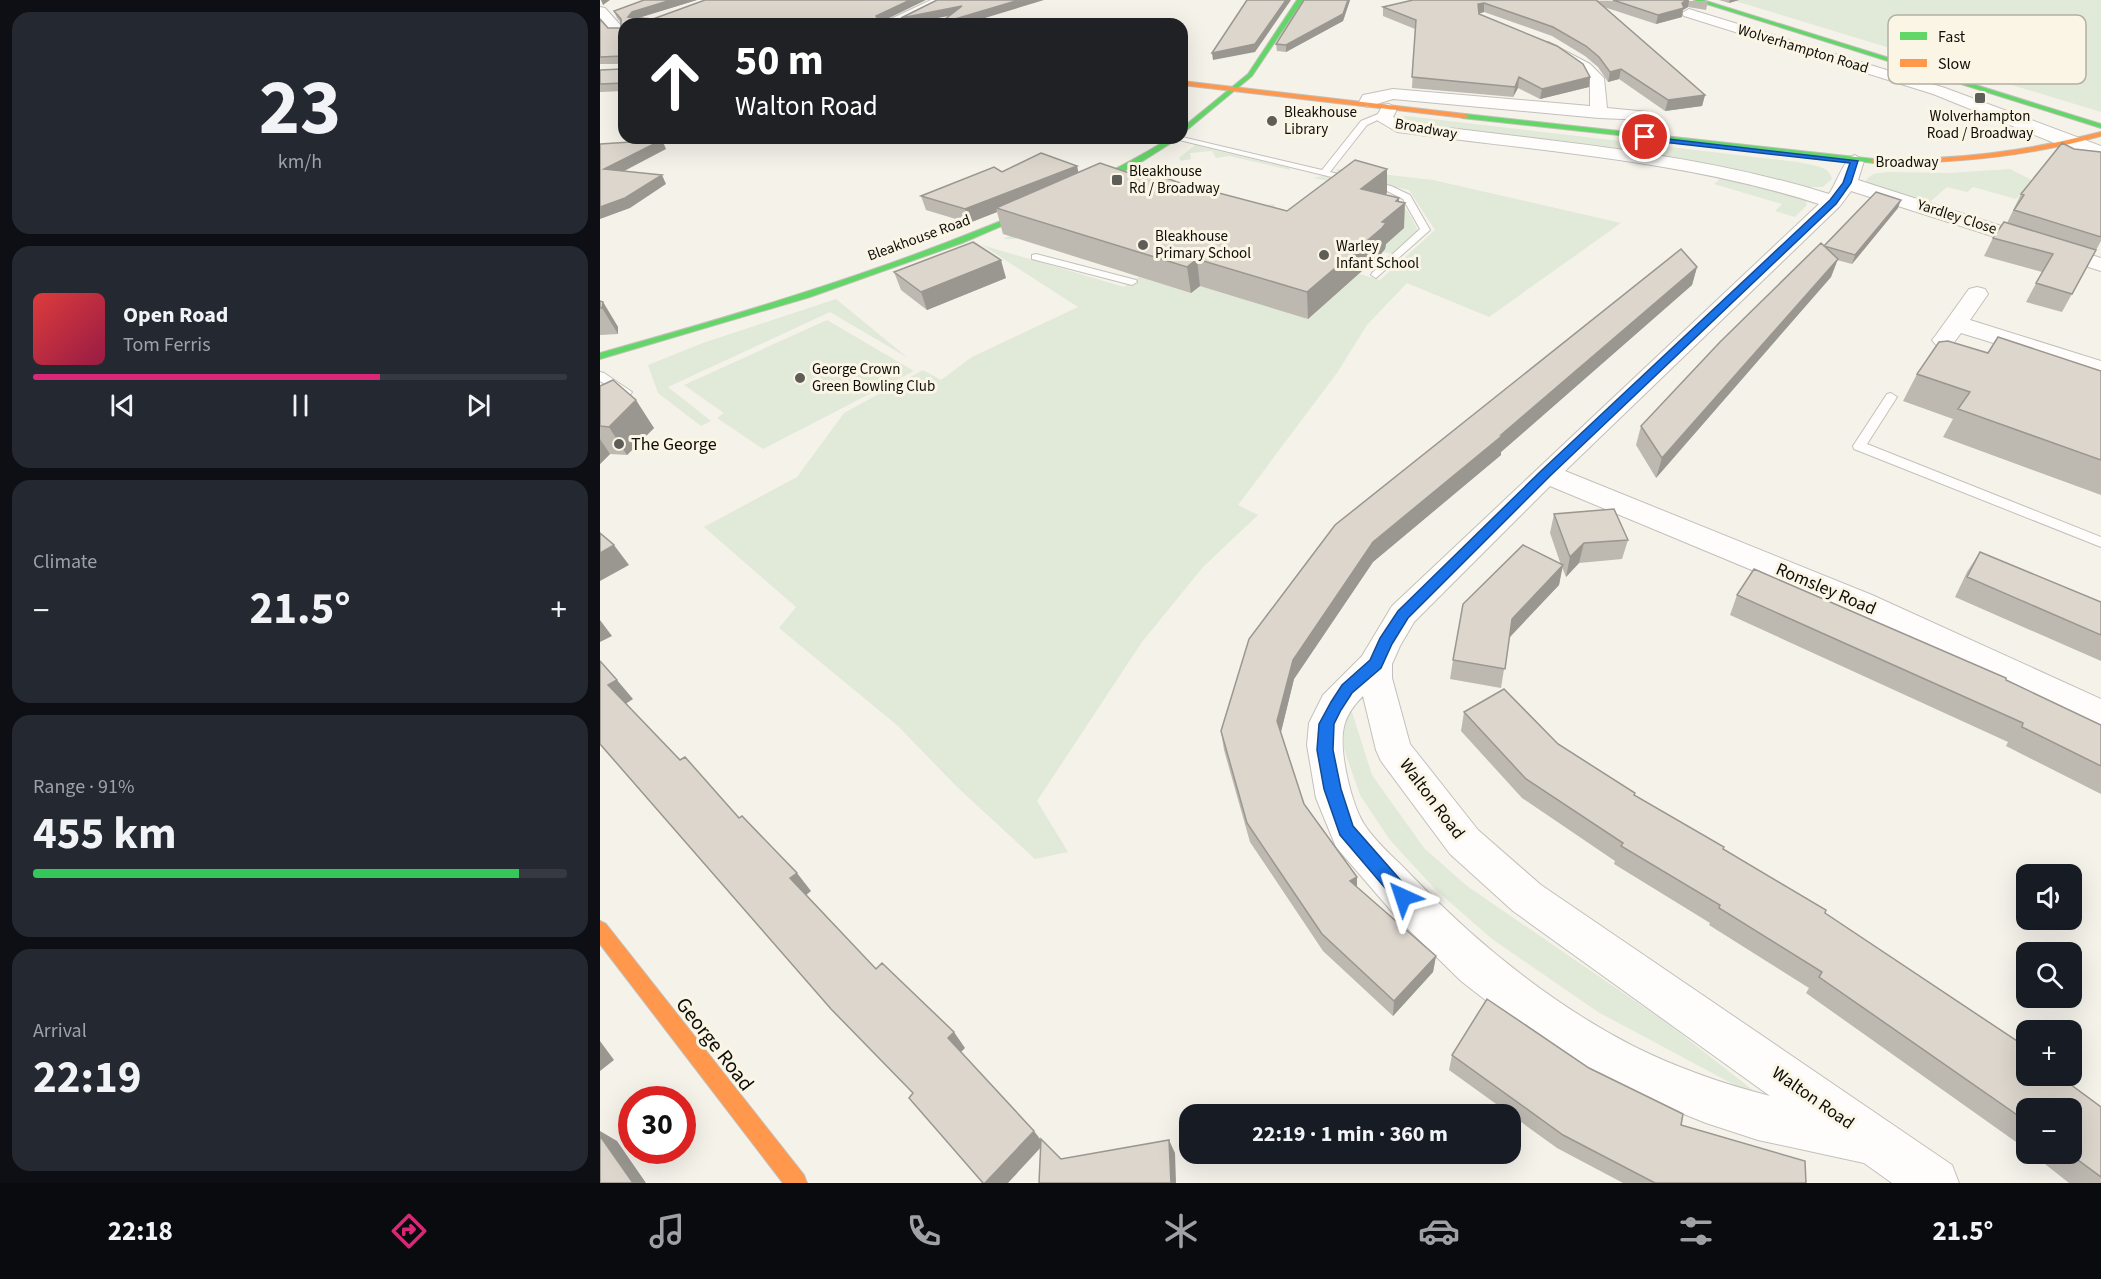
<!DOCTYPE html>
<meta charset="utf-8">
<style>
body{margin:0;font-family:"Source Sans 3",sans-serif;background:#242831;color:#f1f3f6;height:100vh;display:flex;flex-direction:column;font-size:22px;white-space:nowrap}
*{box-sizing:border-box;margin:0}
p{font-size:20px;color:#9ea1a6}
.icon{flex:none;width:33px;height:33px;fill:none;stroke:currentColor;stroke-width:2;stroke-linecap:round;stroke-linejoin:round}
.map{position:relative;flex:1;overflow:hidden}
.sheet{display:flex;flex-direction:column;gap:12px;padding:12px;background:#0d0f14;width:600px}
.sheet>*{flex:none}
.banner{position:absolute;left:18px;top:18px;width:570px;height:126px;border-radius:18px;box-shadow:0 6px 24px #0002;background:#202124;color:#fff;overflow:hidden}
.controls{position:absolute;left:1416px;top:864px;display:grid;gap:12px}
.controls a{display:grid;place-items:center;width:66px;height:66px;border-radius:12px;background:#171b24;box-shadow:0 6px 24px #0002;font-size:30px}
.speed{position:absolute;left:18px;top:1086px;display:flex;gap:12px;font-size:30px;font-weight:700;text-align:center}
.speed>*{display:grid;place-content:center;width:78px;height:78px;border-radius:50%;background:#171b24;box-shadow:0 6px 24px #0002;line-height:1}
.speed .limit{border:9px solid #d22;background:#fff;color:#111}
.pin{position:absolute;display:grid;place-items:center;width:51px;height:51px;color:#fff;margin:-26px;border:3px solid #fff;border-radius:50%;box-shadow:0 2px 6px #0007}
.me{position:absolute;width:66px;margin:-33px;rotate:318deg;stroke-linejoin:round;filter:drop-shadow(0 0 4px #0008)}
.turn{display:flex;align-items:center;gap:21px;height:126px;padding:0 18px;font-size:27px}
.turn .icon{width:78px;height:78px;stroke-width:2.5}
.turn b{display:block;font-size:42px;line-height:51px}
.big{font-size:45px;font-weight:700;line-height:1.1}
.sheet .card{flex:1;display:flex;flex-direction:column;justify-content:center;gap:9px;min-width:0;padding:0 21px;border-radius:18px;background:#242831}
.sheet .dial{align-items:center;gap:0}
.dial b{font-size:78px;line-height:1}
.song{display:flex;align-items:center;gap:18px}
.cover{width:72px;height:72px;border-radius:9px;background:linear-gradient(135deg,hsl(0 70% 55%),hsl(340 70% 35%))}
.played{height:6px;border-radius:3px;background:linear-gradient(90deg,#db2777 65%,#363941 65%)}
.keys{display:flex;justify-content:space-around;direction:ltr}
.heat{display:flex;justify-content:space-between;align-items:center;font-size:33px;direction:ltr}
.charge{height:9px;border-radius:4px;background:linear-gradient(90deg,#34c759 91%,#363941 0)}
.trip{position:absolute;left:579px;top:1104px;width:342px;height:60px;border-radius:18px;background:#171b24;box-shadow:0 6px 24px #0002;font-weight:700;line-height:60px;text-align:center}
.dock{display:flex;height:96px;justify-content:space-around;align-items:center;background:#090b0e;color:#9ea1a6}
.dock .icon{width:42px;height:42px}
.dock .active{color:#db2777}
.dock b{font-size:27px;color:#f1f3f6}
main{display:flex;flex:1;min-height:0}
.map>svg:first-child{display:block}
</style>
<main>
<section class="sheet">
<div class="card dial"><b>23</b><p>km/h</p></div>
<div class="card">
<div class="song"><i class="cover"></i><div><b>Open Road</b><p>Tom Ferris</p></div></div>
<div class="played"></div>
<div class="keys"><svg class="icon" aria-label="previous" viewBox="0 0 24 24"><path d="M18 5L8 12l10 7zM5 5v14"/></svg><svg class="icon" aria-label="pause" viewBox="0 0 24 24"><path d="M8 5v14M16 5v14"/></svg><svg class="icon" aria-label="next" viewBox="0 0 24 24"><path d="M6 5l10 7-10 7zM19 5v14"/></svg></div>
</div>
<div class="card"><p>Climate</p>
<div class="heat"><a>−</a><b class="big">21.5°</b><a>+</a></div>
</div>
<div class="card"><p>Range · 91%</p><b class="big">455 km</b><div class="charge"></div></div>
<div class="card"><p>Arrival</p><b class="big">22:19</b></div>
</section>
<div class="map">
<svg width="1501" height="1183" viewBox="0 0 1501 1183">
<rect width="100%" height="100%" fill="#f5f2ea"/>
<path fill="#e1e9d9" d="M1132,0H1501V112Z
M807,116L1198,162C1210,165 1229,165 1232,179L1223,187H1202L1116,166L803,124L795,118Z
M595,145L690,168V170L629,156L616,158L612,151L590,153L591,159L581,161L579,158Z
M573,168L559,172L565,187L584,184L575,190L634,206L644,199L650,207L674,204L708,319L759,274L780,280L835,230L809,190L740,175L736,169L833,180L1021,223L889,317L807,283L767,325L737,373L638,505L658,515L603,567L542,642L437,801L468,852L435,859L356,786L298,726L179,628L196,607L104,527L197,477L244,413L323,370L341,380L372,357L478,307L382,245L524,287L539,277L433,232L414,239H403L507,194L554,170Z
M1410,169L1434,181L1416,199L1373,187L1367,192L1347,187L1330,202L1267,183L1266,180L1273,174L1288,172L1349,173Z
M723,176C745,180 791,190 805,208C811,215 815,225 819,233L794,254L782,252L744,184L713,178Z
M1123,176L1196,195L1205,200L1207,205L1195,217L1175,211L1182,204L1114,184Z
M236,299L308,358L230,312L68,387L111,421L101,426L58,393L48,365L103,343Z
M227,320L314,371L163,449L117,418L124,413L84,385Z
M750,706L772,775L824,848L867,886L1067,1023L1172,1105L998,1012L892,939L835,889L790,840L760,795L744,749L743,721Z"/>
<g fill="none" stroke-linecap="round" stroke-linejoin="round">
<g stroke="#c2c0ba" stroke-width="2">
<path id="lane" d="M783,112L790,114L767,125L730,172L791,186L810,195L830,230L776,278L771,275L772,273L820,229L803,199L785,190L571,138L582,137L722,170L761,121Z
M436,254L536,280L537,282L532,285L432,259V255Z
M0,372L4,373L32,392L30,395H22L0,381Z
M1291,393L1297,397L1267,444L1501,537V547L1254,449L1253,446L1287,394Z"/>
</g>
<g stroke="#c2c0ba" stroke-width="2">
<path id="street" d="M331,0H350L299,24H280Z
M0,7L5,8L23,28V34H13L0,19Z
M1089,9L1345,88L1501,146V157L1467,148L1333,94L1084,16L1082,13Z
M948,42L990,64L1004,78L1007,108L1048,112L1051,116L1048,120L999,118L793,99L767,107L759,102L763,95L793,89L990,106V82L980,70L943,49L941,46Z
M789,104L797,109L793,117L802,122C945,141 1091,151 1229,194C1237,183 1244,158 1255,155L1264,161L1258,180L1501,258V271L1251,191L1240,206L965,471L1272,595L1501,699V729L1250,611L950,486L814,622L800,646L792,664V678L810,744L878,830L941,885L1352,1165L1359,1183H1292L1264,1163L1158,1140L1106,1123L1039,1096L1001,1078L929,1034L861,981L800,921L736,847L716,798L707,745L709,723L723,695L762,656L792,606L1219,204C1083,160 938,151 797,132L775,119L783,105ZM763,696L776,750L781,761L850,854L913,911L1170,1096C1123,1084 1077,1068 1033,1046C950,1003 875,942 810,874C795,858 776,843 764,824C751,803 737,746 745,723C748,713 755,704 763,696Z
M1377,287L1385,289L1388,294L1370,320L1501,361V376L1361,333L1352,345H1336L1332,340L1336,335L1369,289Z"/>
</g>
<g stroke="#c2c0ba" stroke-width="2">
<path id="fast" d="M697,0H703L652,76L582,134V128L648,74Z
M1094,0H1103L1501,124V128Z
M865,114L1274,159L1278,161L1274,163L862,118L861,116Z
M570,138H579L538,164L497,185L362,243L210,297L0,359V353C129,317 257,279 381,229C446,203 510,175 570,138Z"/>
</g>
<g stroke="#c2c0ba" stroke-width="2">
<path id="slow" d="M582,81L865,114L869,116L865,118L582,85Z
M1501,132V136C1426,157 1352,164 1274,163L1270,161L1274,159C1354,160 1424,152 1501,132Z
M0,921L6,924L204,1175L207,1183H183L0,944Z"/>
</g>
<use href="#lane" fill="#fefdfc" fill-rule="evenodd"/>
<use href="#street" fill="#fefdfc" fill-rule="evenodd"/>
<use href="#fast" fill="#63d668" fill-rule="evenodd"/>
<use href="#slow" fill="#ff974d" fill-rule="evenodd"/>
</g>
<path fill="#bdb8b0" d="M44,0H97L38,18L53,19H287L24,24V91L0,92V70L22,69V64H0V19L8,28H21V23L17,18L14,11Z
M704,0H750L743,21L686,52L677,51L676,44Z
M813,0L1108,1L1106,10L1088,7L1083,10L1082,17L1056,24L1004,7L1105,95L1102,106L1065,111L1019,79L1008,82L998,67L985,56L952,36L884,12L879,14L990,77L989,87L940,99L918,88L913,97L812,88L815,29L783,16V7Z
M1119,0H1139L1129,3Z
M1474,149L1501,152V241L1462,312L1426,302L1442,272L1384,256L1393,238L1407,223L1421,194Z
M477,166L478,173L532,174L577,182L687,211L787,169V193L785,195L799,201L804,228L786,244L785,249L781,254L708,319L600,286L591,293L403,234L397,212L369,223L326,210L321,196L402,172Z
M1298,208L1252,264L1237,260L1231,277L1056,478L1036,445L1041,426L1224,246Z
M1097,267L1092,285L901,452V455L773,562L694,679L681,732L704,804L757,877V887L836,956L833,972L793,1016L723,951L650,842L624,750L621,731L649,639Z
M294,272L406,278L327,310L301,290Z
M0,301L3,302L18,327V334L0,335Z
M1388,353L1501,371V495L1343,437L1353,419L1303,401L1317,374Z
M0,386L54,428L27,455L10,454L0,464Z
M954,514L1028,540L1022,559L979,563L966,577L962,567L959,585L909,638L901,688L850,679L853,660L961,565L950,533Z
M1380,552L1501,602V661L1355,597L1367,572Z
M1137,595L1406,680L1501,725V794L1406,746L1408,742L1130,615Z
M864,712L958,744L1034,796L1123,849L1225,913L1426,1076L1501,1107V1183H1469L1445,1164L1446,1162L1434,1154H1472V1108H1426V1149L1206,993L1209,988L1109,925L1110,923L1014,864L1015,861L922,798L861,731Z
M852,1055L989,1068L1081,1125L1206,1183H1023L957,1148L849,1070Z"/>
<path fill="#9a9690" d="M1,0H10L3,5Z
M71,0H97L35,19L28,17L32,12Z
M310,0H326L283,21L293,19L294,24H266L276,16Z
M419,0H444L365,24H345V22Z
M686,0H691L655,52L613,60L612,53Z
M748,0H750L743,21L686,52V45Z
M1087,0H1089L1088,7L1083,10L1082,17L1056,24L1058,15Z
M1130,0H1139L1129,3Z
M884,3V12L877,14L878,4Z
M362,6L364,13L307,24H302L301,18Z
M1021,69L1019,79L1008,82L1010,72Z
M919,77L918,88L913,97L915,87Z
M990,77L989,87L940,99L942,89Z
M1105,95L1102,106L1065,111L1068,100Z
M62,140L66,149L9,179L4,169Z
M477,166L480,180L396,208L397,212L369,223L365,209Z
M787,169V193L761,214V189Z
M62,175L66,184L30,208L0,219V207Z
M799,198V208L805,203L804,228L786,244L785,249L781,254L708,319L707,292L782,222L796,201Z
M1301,200L1298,208L1252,264L1255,255Z
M597,259L600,286L591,293L587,267Z
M1238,259L1231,277L1056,478L1062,458Z
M401,260L406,278L327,310L321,292Z
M1097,267L1092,285L901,452V455L773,562L694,679L679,740L677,721L693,660L773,542L901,435Z
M3,302L18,327V334L2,308Z
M36,400L54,428L27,455L9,427Z
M0,439L10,454L0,464Z
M984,543L979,563L966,577L970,557Z
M14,545L29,565L0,581V553Z
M963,565L959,585L908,639L912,619Z
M0,620L12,636L0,642Z
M17,680L33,699L24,705L8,685Z
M197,873L211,891L205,896L190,878Z
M757,877V894L750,881Z
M836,956L833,972L793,1016L794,1001Z
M354,1032L365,1048L360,1053L348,1038Z
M0,1041L14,1060L0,1071Z
M0,1131L17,1141L46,1183H33L0,1136Z
M434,1131L444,1144L408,1183H385Z
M569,1140L575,1153L576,1183H571Z"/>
<path fill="#dcd6cd" stroke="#9a9690" stroke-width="1.5" d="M44,0H71L32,12L28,17L53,19L105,0H310L276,16L278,19H293L266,24H24V83L0,84V70L22,69V56L0,57V19L8,28H21V19L14,11Z
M337,0H419L345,22L344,20L362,6L301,18Z
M647,0H686L655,44L612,53Z
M704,0H748L743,14L686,45L676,44Z
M813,0H996L1105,95L1068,100L1021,69L1010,72L999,57L986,46L953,27L884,3L878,4L879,14L957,46L983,64L990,77L942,89L919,77L915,87L812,77L816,20L783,7Z
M1013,0H1087L1082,3L1084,8L1058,15Z
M62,140L4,169L62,175L25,198L0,207V144Z
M1462,143L1474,149L1501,152V237L1414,210L1424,195L1421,194Z
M441,153L477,166L365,209L321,196L394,167L402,172Z
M755,160L787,169L761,189L799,198L796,201L805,203L782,222L786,223L782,228L707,292L597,259L587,267L396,208L500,163L532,174L543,169L577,182L687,211Z
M1276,192L1301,200L1255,255L1224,246Z
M1404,222L1496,250L1472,294L1436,283L1453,254L1393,238Z
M373,242L401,260L321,292L294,272Z
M1221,243L1238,259L1062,458L1041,426L1120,342Z
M1081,249L1097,267L901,435H903L773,542L693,660L677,721L704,804L757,877L750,881L836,956L794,1001L722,934L647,823L621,731L649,639L735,525Z
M0,301L3,302L2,308H0Z
M1398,337L1501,371V460L1358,409L1370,392L1317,374L1339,342L1348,341L1388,353Z
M13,380L36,400L9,427L0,426V386Z
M1014,509L1028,540L984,543L970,557L954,514Z
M0,533L14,545L0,553Z
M923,545L963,565L912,619L905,669L853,660L863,604Z
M1380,552L1501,602V635L1367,577Z
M1154,569L1406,678V680L1501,725V766L1422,727L1423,723L1137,595Z
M0,661L17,680L8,685L80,760L85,757L139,818L142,816L197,873L190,878L276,969L282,963L354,1032L348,1038L434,1131L385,1183H383L309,1098L313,1093L231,1009L0,744Z
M904,689L958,744L1035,793L1034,795L1124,847L1123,849L1226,910L1225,913L1426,1047V1076H1459L1501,1107V1177L1470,1154H1472V1108H1426V1121L1219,977L1222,972L1119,908L1120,905L1021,846L1023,843L926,779L864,712Z
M887,999L989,1068L1083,1114L1081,1125L1205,1161L1206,1183H1055L963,1135L852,1055Z
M0,1136L33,1183H0Z
M441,1139L461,1159L569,1140L571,1183H439Z"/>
<path fill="#1a73e8" stroke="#114b97" stroke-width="1.5" d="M1042,136L1258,161L1251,183L1236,204L950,476L808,618L792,644L781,668L752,693L741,710L734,724L733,750L741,789L753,826L810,891L812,897L810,902L803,905L797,902L740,835L724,789L717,750L719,724L731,702L742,685L770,660L780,638L798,611L941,471L1230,200L1243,183L1250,163L1045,140Z"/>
<g fill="#5f5d57" stroke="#faf5e5" stroke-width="2">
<rect x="1374" y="92" width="12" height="12" rx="3"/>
<circle cx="672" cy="121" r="6"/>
<rect x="511" y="174" width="12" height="12" rx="3"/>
<circle cx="543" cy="245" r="6"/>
<circle cx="724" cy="255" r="6"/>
<circle cx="200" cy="378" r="6"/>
<circle cx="19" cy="444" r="6"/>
</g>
<g text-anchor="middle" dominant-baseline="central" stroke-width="6" stroke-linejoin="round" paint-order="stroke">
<g font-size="15" fill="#0e0d08" stroke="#faf5e5">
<text transform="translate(1203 49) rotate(17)">Wolverhampton Road</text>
<text transform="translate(826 129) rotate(10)">Broadway</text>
<text x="1307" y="162">Broadway</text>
<text transform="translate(1357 217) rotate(18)">Yardley Close</text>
<text transform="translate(319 238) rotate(-20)">Bleakhouse Road</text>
</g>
<g font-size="15" fill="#0e0d08" stroke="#faf5e5" text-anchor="start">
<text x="684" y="112">Bleakhouse<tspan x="684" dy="17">Library</tspan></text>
<text x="1380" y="116" text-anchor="middle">Wolverhampton<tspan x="1380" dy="17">Road / Broadway</tspan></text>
<text x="529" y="171">Bleakhouse<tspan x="529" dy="17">Rd / Broadway</tspan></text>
<text x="555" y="236">Bleakhouse<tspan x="555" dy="17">Primary School</tspan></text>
<text x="736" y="246">Warley<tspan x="736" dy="17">Infant School</tspan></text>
<text x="212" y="369">George Crown<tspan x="212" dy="17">Green Bowling Club</tspan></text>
</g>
<g font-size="18" fill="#0e0d08" stroke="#faf5e5" text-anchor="start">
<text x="31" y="444">The George</text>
</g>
<g font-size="18" fill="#0e0d08" stroke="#faf5e5">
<text transform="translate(1226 589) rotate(23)">Romsley Road</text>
<text transform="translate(832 799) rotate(53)">Walton Road</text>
<text transform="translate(1213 1098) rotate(35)">Walton Road</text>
</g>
<g font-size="21" fill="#0e0d08" stroke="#faf5e5">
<text transform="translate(115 1044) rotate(52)">George Road</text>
</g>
</g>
<rect x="1288" y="15" width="198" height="69" rx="9" fill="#faf5e5" stroke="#b3afa3" stroke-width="1.5"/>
<rect x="1300" y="32" width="27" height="8" fill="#63d668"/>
<rect x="1300" y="59" width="27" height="8" fill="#ff974d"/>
<g font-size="16" fill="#0e0d08">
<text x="1338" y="42">Fast</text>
<text x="1338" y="69">Slow</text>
</g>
</svg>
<div class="controls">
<a><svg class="icon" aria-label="sound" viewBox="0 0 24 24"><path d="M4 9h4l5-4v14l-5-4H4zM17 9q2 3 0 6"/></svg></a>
<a><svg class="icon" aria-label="search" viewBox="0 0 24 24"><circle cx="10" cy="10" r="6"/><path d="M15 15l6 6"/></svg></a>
<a>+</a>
<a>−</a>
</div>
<div class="speed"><div class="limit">30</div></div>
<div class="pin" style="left:1045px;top:137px;background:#d93025"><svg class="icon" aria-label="arrive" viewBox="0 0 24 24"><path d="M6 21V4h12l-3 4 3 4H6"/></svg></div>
<svg class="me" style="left:803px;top:897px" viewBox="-20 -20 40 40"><path d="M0-17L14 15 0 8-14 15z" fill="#1a73e8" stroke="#fff" stroke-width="4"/></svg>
<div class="trip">22:19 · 1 min · 360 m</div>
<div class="banner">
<div class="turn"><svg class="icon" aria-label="ahead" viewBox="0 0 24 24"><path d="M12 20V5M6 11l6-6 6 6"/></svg><div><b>50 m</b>Walton Road</div></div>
</div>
</div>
</main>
<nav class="dock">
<b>22:18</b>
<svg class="icon active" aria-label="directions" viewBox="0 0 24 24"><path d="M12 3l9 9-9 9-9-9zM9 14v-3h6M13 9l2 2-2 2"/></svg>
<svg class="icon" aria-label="music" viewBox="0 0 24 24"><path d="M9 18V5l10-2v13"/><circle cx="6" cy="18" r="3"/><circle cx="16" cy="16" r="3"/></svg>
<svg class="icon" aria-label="phone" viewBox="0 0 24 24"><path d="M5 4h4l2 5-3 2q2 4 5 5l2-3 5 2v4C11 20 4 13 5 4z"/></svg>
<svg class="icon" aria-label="climate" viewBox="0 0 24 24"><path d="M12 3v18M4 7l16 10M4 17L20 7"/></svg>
<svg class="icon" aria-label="car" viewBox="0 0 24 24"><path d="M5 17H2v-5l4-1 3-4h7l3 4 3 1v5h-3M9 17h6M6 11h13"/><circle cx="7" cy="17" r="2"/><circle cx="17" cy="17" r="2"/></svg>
<svg class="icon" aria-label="filters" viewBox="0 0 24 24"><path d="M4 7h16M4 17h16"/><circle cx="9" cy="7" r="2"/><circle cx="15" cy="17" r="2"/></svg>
<b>21.5°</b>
</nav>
